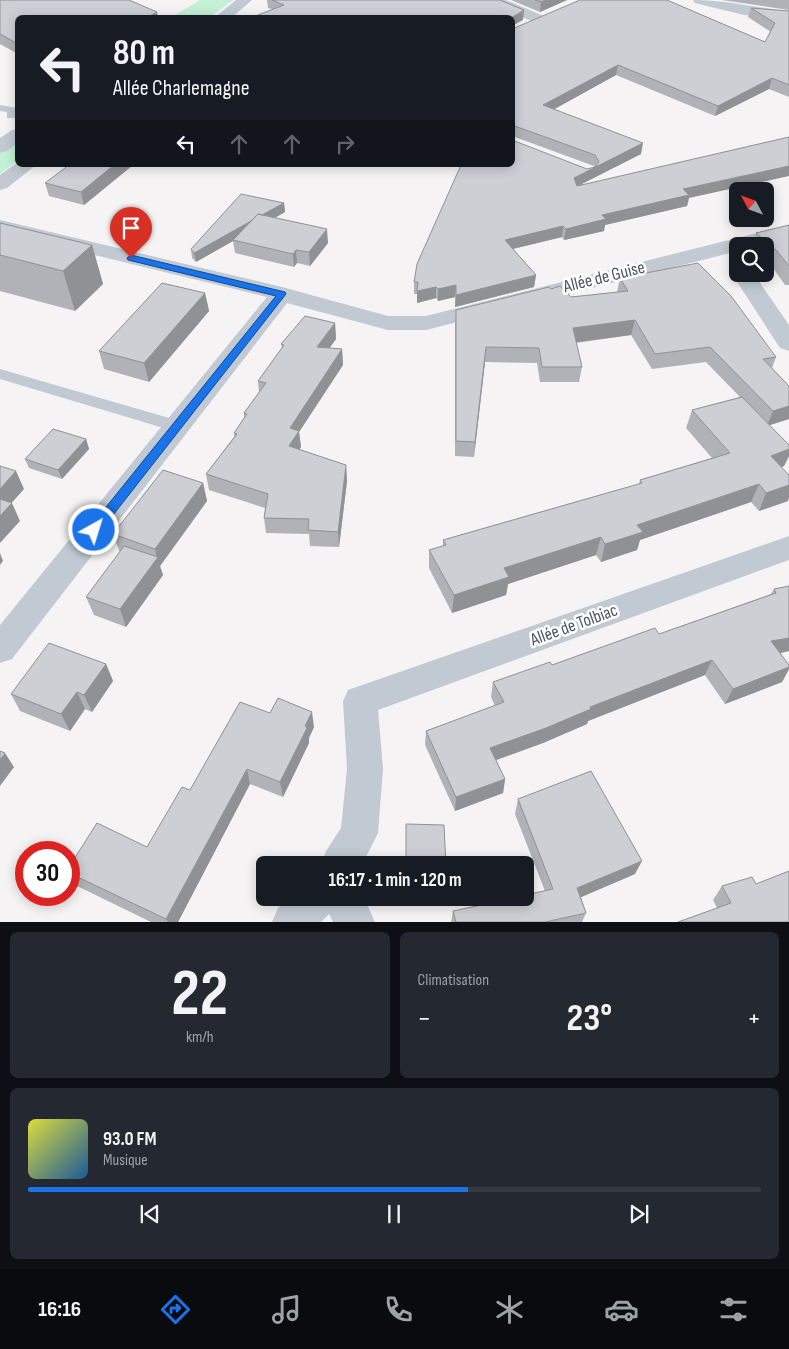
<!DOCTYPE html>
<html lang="fr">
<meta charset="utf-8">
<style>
body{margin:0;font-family:"Sofia Sans Condensed",sans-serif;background:#242831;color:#f1f3f6;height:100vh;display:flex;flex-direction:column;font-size:19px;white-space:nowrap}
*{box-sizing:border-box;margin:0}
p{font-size:16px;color:#9ea1a6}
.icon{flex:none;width:28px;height:28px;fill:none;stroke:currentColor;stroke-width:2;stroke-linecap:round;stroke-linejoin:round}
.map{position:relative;height:922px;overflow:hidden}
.sheet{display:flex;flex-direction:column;gap:10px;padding:10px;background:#0d0f14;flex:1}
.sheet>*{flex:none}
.top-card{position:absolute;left:15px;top:15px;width:500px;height:152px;border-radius:8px;box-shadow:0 2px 12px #0003;background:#171b24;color:#f1f3f6;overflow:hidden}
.needle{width:32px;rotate:311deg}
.buttons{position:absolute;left:729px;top:182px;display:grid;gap:10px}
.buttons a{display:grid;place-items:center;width:45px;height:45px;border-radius:8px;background:#171b24;box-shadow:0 2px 12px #0003;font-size:25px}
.speed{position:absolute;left:15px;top:841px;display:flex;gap:10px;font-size:25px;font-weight:700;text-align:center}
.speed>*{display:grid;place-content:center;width:65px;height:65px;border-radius:50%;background:#171b24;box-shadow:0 2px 12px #0003;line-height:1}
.speed .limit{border:8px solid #d22;background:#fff;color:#111}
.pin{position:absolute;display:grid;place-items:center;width:42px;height:42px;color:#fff;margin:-51px -21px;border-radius:50% 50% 50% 0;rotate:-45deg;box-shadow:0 0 5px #0007}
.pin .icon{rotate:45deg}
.me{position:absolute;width:55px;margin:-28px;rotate:39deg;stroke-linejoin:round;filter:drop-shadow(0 0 4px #0008)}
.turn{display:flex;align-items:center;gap:18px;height:105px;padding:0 15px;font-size:22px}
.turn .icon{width:65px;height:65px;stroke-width:2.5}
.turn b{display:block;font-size:35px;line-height:42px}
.lanes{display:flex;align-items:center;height:48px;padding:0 15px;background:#0003;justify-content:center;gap:25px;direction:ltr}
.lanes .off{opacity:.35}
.big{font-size:38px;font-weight:700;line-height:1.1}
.sheet .card{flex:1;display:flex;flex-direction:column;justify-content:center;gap:8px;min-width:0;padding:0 18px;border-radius:8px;background:#242831}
.sheet .dial{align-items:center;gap:0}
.dial b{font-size:65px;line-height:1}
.song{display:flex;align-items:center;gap:15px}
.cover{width:60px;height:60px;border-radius:8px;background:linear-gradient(135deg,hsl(60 70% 55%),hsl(210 70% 35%))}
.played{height:5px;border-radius:2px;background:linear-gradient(90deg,#1a73e8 60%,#363941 60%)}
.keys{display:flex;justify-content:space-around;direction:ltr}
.heat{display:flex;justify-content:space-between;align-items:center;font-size:28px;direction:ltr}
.sheet .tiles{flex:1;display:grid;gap:10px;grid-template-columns:1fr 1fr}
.card:last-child{grid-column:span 2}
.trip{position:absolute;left:256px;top:856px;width:278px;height:50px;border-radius:8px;background:#171b24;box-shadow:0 2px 12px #0003;font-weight:700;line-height:50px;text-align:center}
.tab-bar{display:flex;height:80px;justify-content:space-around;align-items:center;background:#090b0e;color:#9ea1a6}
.tab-bar .icon{width:35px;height:35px}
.tab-bar .on{color:#1a73e8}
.tab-bar b{font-size:22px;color:#f1f3f6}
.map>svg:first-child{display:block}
</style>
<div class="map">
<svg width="789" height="922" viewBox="0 0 789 922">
<rect width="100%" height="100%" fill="#f5f3f3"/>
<path fill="#c3f1d5" d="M200,0H233L210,17H172Z
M17,134V161L0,174V147Z"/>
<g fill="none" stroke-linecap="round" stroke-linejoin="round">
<path fill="#c1cad2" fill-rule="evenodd" d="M0,105L17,108L18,113L15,118H7V112L0,111Z
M0,369L183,422L185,426L183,430L177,432L0,379Z"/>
<path fill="#c1cad2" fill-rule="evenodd" d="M236,0H252L231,18H214Z
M487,0H506L546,17L549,20L546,23H536L489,3Z
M693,0C725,0 757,8 789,11V19L744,15L695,3Z
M18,129V143L7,151L0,153V138L12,130Z
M18,162V165H36L7,188L0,190V175Z
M0,220L282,287L388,316H426L789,225V237L754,246H738V251L426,330H388L287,303L12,659L0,663V625L267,297L0,232Z
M735,269H738V274H754L789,325V351L780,348L732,274Z
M789,536V560L378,710L383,769L378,833L362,865H321L326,851L341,828L347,769L343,701L348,690Z
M288,898H364L375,922H333L329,914L321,922H272L278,908Z"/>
</g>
<path fill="#b0b2b7" d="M0,0L18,18V54L0,44Z
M267,0H500L524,10L523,20L272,9L268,8Z
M511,0H567L540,12Z
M722,0H789V10Z
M751,8L789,11V97L769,89L715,116L616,75L554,109L641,154L581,184L689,198L687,206L605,225L604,231L564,240L562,237L513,249L536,275L534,287L455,307V297L438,301L436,298L417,303V294H414V282L587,169L594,167V166L512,136V29L765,42L771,32L748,17Z
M133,165L84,205L49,196L45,183Z
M284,203L285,212L275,218L328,243L310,266L297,263L294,267L235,253L233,241L196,262L192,258L191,249Z
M0,223L92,245L103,284L75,311L0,291Z
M789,225V285H785L771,265L765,260V246H752L756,233Z
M620,278L776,357L772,368L789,386V419L769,425L789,445V456L784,466L782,467L788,501L759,511L751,502L640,540L637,550L601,562L596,555L508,584L506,595L452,613L429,568V550L443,546V540L639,484L640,480L712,458L686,428L692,410L740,397L706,362L652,369L631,335L576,343L582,367L579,382H540L537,363L485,362L474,457L455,456V324L456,310L551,289L571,297L617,292Z
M205,293L209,311L149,382L104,369L99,351Z
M335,323L336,339L329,348L342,349L343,365L299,432L301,447L299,450L346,465L347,481L339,547L310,546L309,534L266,533L264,518L265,508L209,490L206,474L234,437V433L244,418V413L259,392L258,381L282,348L281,344Z
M86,439L89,449L62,479L29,468L25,459Z
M203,483L207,501L160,566L163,575L126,627L94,615L86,597L120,553L113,534Z
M789,586V651L780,653L789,665V669L782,682L725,704L705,675L588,721L587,724L543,743L496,760L505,779L503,793L455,811L425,745L426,731L495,706L491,697L493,682L659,634L771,594L774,589Z
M106,664L113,681L92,712L85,709L70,731L20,711L11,694Z
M314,727L309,738V743L283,797L250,784L178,922H151L75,885L69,876V867L147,847L190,790Z
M518,799L635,874L581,897L586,913L582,922H451L453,911L545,891L515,814Z
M756,884L789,922L717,908L713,900L722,886Z"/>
<path fill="#909195" d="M547,0H567L540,12L541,2Z
M524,10L523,20L512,26V18L511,17Z
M157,12L158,18H146Z
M618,65L616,75L542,116L543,105Z
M772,78L769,89L715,116L718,106Z
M643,143L641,154L572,189L574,178Z
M114,165H133L84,205L81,192Z
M789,166V176L689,198L687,206L605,225L604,231L564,240L566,229L602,215L683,189Z
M284,203L285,212L235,240H233V241L196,262L194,253Z
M563,226L562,237L504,251L505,240Z
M327,229L328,243L310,266L309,252Z
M92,245L103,284L75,311L63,271Z
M296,250L297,263L294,267L293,254Z
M536,275L534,287L455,307L456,295Z
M456,285L455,297L438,301V289Z
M436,287V298L417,303V291Z
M205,293L209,311L149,382L144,363Z
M635,320L631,335L570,343L573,328Z
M335,323L336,339L319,363L317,347Z
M486,347L485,362L474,457L475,442Z
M342,349L343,365L299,432L301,447L291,462L289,446L290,428Z
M789,406V419L767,426L773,411Z
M86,439L89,449L62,479L58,470Z
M789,449V456L784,466L763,474L771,456Z
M346,465L347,481L339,547L338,532Z
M16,471L24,489L1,515L0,513V489Z
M203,483L207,501L160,566L163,575L126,627L120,609L157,558L155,549Z
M759,484L751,502L640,540L637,550L601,562L605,544L637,525Z
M789,485V498L788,501L759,511L766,493Z
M12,503L20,521L0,543V516Z
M601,537L596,555L508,584L506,595L452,613L454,595L504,568Z
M0,553L3,561L0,565Z
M789,638V651L762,657L771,641Z
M712,660L705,675L588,721L587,724L543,743L488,763L490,748L590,707Z
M106,664L113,681L92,712L84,695Z
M789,667V669L782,682L725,704L733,689Z
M77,692L85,709L70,731L61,714Z
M312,712L314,727L309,738V743L283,797L280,782L305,726Z
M5,753L14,767L0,786V760Z
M247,769L250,784L178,922H168L166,919Z
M505,779L503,793L455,811L456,797Z
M642,861L635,874L572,901L577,888Z"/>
<path fill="#cdcfd5" stroke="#909195" d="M0,0H129L157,12L146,18H18V44L0,34Z
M272,0H500L524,10L511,18H250L284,5Z
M535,0H547L541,2Z
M580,0H667L765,42L775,23L751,8L789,11V85L772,78L718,106L618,65L543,105L643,143L574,178L577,186L789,137V166L683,189L689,195L602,215L606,219L566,229L563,226L505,240L536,275L456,295V285L438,289L436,287L417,291L418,282H414L417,264L461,165H512V140L587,169L595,167L599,162L595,155L512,125V29Z
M69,165H114L81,192L45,183Z
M241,194L284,203L262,215L258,214L251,221L194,253L191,249Z
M258,214L327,229L309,252L296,250L293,254L233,240Z
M0,223L92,245L63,271L0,255Z
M789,225V266L776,250L756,233Z
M698,263L731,296L776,357L763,359L789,386V406L773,411L710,347L655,354L635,320L573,328L582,367H542L539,348L486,347L475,442L456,441V310L549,287L551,289L560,286L571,297L628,291L620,278Z
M162,283L205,293L144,363L99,351Z
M305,316L335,323L317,347L342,349L290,428L299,431L289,446L346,465L338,532L308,530L309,519L264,518L268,494L206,474L237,434L234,433L247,414L244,413L266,383L258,381L284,345L281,344Z
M742,397L789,445V449L771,456L789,475V485L766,493L759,484L637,525L643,532L605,544L601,537L504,568L509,577L454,595L429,550L446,545L443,540L642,483L640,480L730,453L692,410Z
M53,429L86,439L58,470L25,459Z
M0,466L16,471L0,489Z
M163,470L203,483L155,549L113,534Z
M0,499L12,503L0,516Z
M124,546L158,557L120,609L86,597Z
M789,586V638L771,641L789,665V667L733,689L712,660L590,707L591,709L546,728L490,748L505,779L456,797L426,731L504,702L493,682L550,662L552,665L655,628L659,634L776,593L774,589Z
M49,643L106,664L84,695L77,692L61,714L11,694Z
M278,698L312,712L305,726L307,728L280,782L247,769L166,919L69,873V867L97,823L147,847L182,787L190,790L240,702L270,713Z
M0,751L5,753L0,760Z
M591,771L642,861L577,888L586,913L545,922H456L453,911L514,898H525V895L553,889L518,799Z
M406,824L444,825L446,865H406Z
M789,871V922H678L731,903L722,886L752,877L756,884Z"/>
<path fill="#1a73e8" stroke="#114b97" d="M131,255L285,292L286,294L99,533H90L88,530L90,527L276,296L128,260L127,258Z"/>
<g text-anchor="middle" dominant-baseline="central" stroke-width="5" stroke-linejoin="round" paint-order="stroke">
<g font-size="18" fill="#4a5661" stroke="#fff">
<text transform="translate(604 277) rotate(-14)">Allée de Guise</text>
<text transform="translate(574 625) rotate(-20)">Allée de Tolbiac</text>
</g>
</g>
</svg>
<div class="buttons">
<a><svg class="needle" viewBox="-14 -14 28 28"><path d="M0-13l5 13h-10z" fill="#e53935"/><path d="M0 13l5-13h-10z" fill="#9ea1a6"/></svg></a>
<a><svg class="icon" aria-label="search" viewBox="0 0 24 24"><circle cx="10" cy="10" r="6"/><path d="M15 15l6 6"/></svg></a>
</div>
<div class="speed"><div class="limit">30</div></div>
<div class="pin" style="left:131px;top:258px;background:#d93025"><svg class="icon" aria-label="arrive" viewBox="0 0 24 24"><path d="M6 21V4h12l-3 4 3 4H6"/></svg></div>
<svg class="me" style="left:94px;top:530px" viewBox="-20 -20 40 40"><circle r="17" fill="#1a73e8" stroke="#fff" stroke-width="3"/><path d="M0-11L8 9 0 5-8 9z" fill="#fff"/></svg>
<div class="trip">16:17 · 1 min · 120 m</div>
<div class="top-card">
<div class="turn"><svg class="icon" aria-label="left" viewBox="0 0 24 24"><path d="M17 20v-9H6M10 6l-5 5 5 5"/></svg><div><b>80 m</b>Allée Charlemagne</div></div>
<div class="lanes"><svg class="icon" aria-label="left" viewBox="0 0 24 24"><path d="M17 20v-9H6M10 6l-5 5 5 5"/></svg><svg class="icon off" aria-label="ahead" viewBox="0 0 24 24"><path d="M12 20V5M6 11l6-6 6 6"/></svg><svg class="icon off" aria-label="ahead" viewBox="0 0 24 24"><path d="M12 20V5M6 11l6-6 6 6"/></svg><svg class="icon off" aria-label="right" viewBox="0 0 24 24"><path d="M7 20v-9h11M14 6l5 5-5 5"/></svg></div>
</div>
</div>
<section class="sheet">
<div class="tiles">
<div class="card dial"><b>22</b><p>km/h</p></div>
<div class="card"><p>Climatisation</p>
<div class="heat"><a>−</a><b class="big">23°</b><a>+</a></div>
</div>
<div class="card">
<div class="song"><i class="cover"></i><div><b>93.0 FM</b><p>Musique</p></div></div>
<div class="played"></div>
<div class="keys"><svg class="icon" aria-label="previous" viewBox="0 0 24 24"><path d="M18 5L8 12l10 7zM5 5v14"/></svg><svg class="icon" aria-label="pause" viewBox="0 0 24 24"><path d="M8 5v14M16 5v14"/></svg><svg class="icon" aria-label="next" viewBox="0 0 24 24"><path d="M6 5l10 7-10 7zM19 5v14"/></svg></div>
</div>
</div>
</section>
<nav class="tab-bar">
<b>16:16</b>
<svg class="icon on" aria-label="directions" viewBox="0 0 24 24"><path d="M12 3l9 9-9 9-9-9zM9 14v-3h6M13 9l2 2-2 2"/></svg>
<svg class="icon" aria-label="music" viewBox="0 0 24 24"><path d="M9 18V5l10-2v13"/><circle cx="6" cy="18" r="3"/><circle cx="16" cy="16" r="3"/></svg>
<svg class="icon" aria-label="phone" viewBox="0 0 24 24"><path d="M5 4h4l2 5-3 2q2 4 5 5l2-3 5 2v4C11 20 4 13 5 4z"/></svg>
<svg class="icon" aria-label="climate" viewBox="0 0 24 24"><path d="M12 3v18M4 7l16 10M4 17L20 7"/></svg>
<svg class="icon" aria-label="car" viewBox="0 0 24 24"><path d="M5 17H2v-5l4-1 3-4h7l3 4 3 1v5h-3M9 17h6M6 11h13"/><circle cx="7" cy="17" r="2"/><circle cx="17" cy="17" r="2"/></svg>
<svg class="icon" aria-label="filters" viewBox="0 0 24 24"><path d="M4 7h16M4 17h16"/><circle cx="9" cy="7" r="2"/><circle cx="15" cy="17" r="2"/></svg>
</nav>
